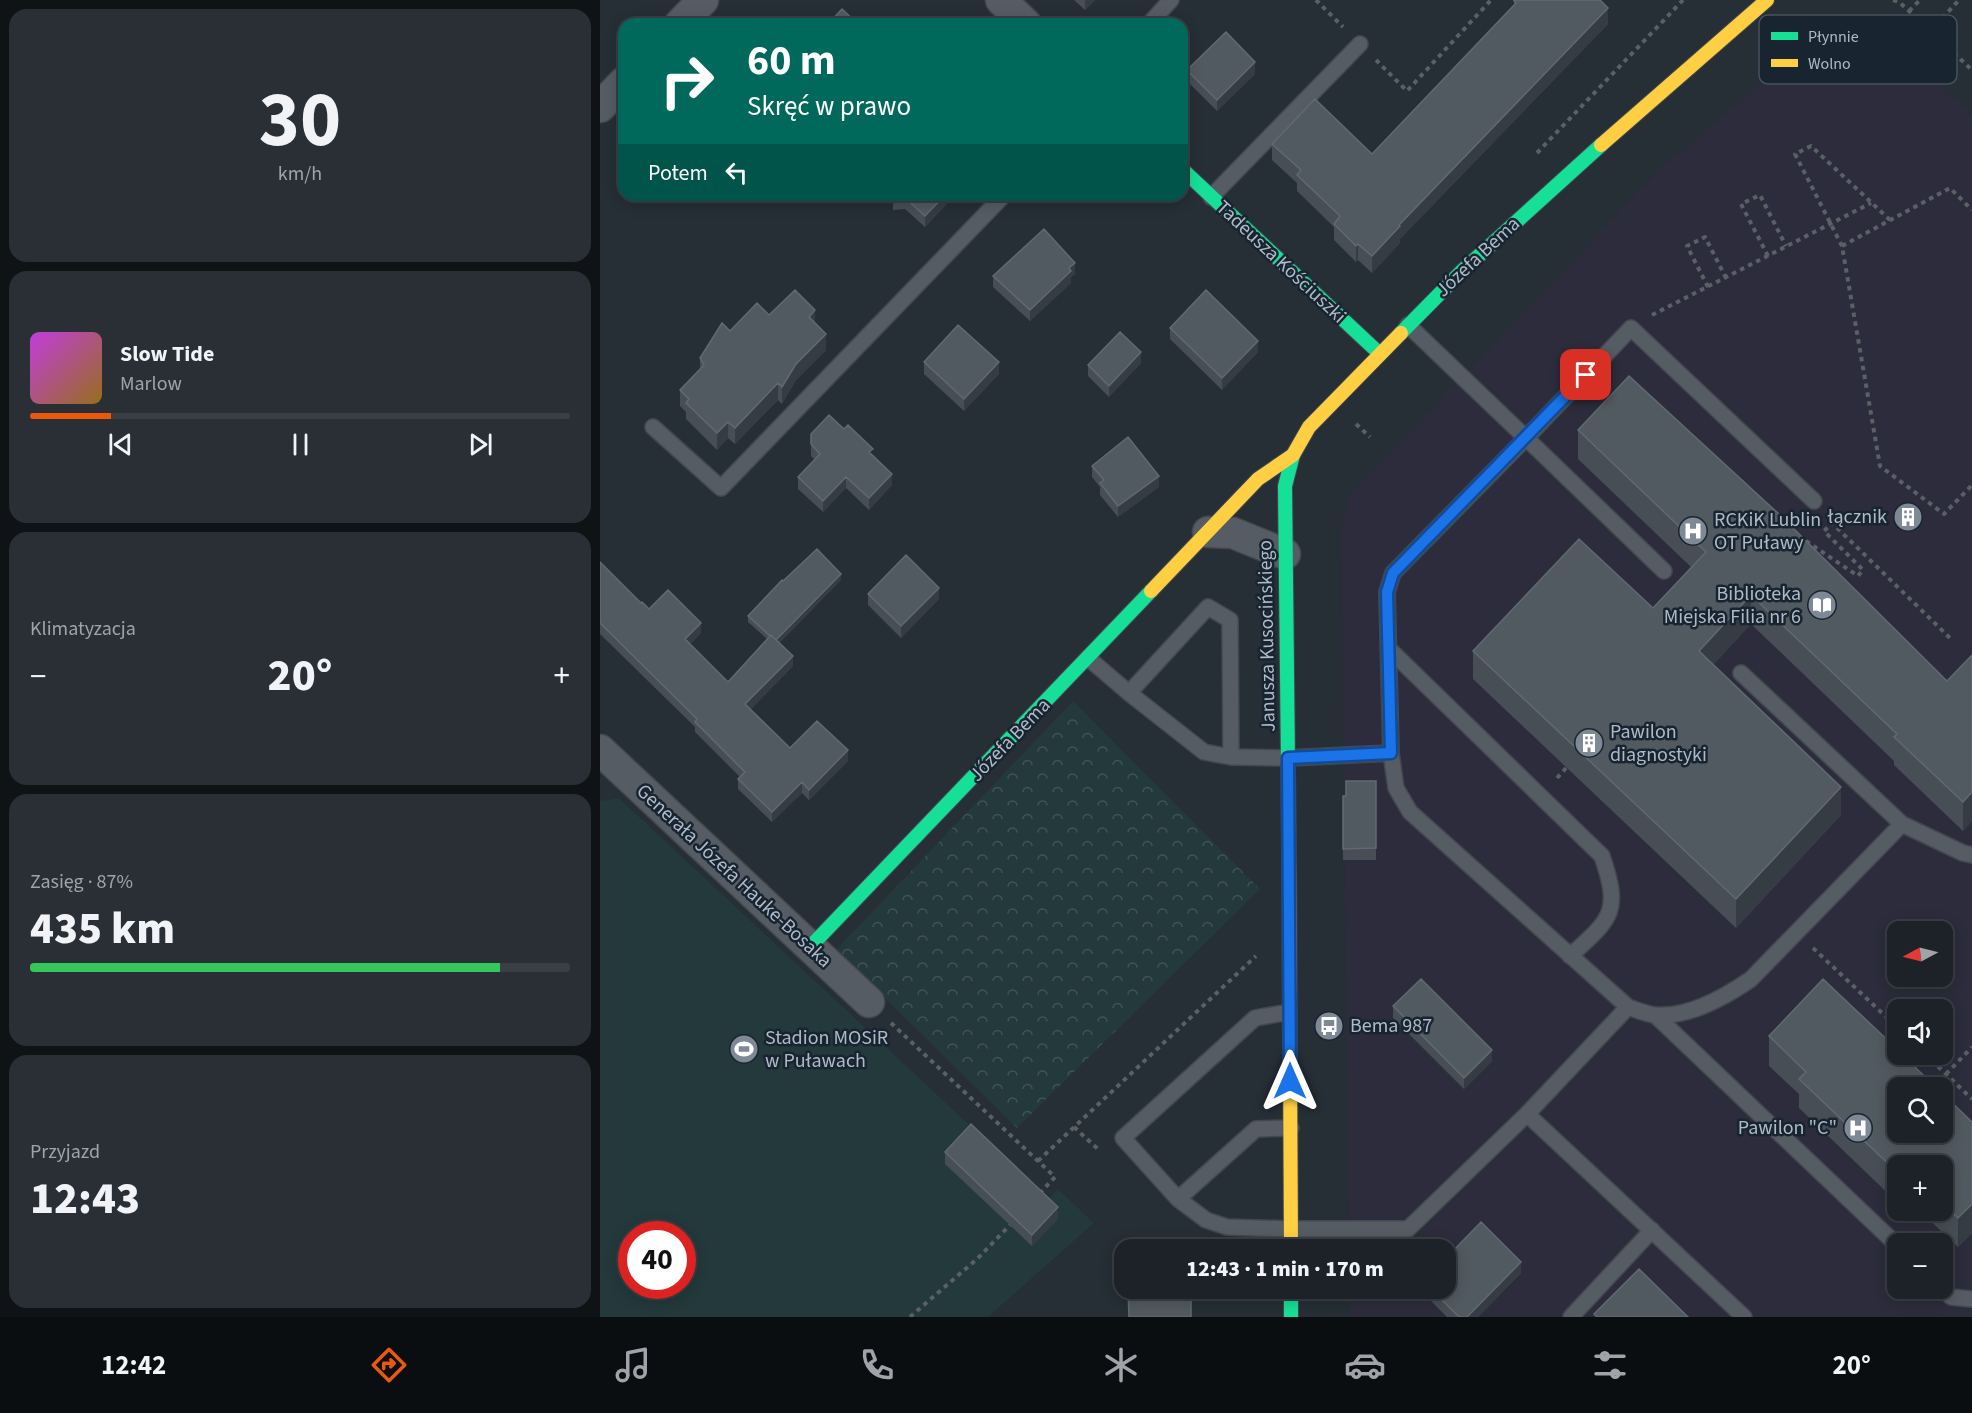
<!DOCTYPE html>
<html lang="pl">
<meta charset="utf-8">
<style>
body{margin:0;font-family:"Source Sans 3",sans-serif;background:#292f34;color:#f1f3f6;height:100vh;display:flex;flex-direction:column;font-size:22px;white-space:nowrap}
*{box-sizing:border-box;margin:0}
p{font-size:20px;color:#a0a4a8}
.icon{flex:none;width:33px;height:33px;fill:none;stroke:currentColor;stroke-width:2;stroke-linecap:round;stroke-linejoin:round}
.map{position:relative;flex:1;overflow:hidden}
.sheet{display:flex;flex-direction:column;gap:9px;padding:9px;background:#0f1316;width:600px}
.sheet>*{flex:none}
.hud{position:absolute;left:18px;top:18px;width:570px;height:183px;border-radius:18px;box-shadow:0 3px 15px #0003,0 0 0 2px #3a3f45;background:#00695c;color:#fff;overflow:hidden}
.needle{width:39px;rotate:263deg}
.fabs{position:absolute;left:1287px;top:921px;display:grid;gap:12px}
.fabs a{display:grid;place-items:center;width:66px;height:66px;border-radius:12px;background:#1c2228;box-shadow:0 3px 15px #0003,0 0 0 2px #3a3f45;font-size:30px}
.speed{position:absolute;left:18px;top:1221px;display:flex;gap:12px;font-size:30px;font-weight:700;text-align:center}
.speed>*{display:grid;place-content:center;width:78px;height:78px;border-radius:50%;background:#1c2228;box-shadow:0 3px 15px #0003,0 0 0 2px #3a3f45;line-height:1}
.speed .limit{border:9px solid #d22;background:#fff;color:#111}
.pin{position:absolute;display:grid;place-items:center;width:51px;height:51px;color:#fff;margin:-26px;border-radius:12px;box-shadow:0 3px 9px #0006}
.me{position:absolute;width:66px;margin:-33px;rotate:0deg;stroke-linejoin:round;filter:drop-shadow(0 0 4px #0008)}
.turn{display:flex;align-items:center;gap:21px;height:126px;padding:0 30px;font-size:27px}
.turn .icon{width:78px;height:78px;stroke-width:2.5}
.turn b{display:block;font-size:42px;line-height:51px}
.then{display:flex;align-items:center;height:57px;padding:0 30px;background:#0003;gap:12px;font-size:22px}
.big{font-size:45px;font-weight:800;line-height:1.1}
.sheet .widget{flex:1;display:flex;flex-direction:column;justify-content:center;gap:9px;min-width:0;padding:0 21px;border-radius:18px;background:#292f34}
.sheet .dial{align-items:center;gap:0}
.dial b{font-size:78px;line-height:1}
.song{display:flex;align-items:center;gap:18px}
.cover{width:72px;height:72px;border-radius:9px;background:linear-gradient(135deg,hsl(290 70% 55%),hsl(40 70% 35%))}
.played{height:6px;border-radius:3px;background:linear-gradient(90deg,#ea580c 15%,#3a3f45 15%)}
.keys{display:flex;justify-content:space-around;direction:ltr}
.heat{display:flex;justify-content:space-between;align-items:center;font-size:33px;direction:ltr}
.charge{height:9px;border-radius:4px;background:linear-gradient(90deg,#34c759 87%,#3a3f45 0)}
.trip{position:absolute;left:514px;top:1239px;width:342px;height:60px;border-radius:18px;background:#1c2228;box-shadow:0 3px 15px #0003,0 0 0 2px #3a3f45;font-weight:800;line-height:60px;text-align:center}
.tab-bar{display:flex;height:96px;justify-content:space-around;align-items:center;background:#0b0e10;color:#a0a4a8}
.tab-bar .icon{width:42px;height:42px}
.tab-bar .active{color:#ea580c}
.tab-bar b{font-size:27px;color:#f1f3f6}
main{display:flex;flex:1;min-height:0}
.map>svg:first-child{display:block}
</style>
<main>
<section class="sheet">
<div class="widget dial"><b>30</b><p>km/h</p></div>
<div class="widget">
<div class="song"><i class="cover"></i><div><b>Slow Tide</b><p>Marlow</p></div></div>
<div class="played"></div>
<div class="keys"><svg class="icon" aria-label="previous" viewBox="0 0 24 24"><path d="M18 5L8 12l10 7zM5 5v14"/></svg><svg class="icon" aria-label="pause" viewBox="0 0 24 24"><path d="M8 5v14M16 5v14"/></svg><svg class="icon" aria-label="next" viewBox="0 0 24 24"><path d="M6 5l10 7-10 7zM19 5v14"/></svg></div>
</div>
<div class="widget"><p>Klimatyzacja</p>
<div class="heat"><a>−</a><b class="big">20°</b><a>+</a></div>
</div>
<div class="widget"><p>Zasięg · 87%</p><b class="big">435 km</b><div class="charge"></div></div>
<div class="widget"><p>Przyjazd</p><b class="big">12:43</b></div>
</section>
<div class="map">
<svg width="1372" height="1317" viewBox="0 0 1372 1317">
<defs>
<pattern id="forest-crowns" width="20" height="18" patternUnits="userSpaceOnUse" patternTransform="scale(1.5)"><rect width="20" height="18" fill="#23393c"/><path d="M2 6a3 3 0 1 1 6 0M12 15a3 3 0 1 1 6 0" fill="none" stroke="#405457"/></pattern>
</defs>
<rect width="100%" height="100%" fill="#262e36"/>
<path fill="#2d2c3c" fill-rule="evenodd" d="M1232,22L1277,25L1372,115V1317H750V1289L846,1288V1250L749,1249L741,527L749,496L1059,170ZM1298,932H1342V976H1298ZM1298,1010H1342V1054H1298ZM1298,1088H1342V1132H1298ZM1298,1166H1342V1210H1298ZM1298,1244H1342V1288H1298Z"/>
<path fill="#23393c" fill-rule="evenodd" d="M0,798L3,801L19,798L376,1131L444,1204L458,1189L494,1223L388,1317H0ZM32,1234H82V1286H32Z"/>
<path fill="url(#forest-crowns)" d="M473,701L660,889L417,1128L236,950Z"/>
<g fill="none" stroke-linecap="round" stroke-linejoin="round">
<g stroke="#43484e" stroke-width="18">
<path id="lane" d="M549,24L571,0
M611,197L760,44
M53,427L121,488L404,195
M1064,571L926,438L1031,328L1214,501
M789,649L1002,856C1021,912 1012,918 970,956
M488,658L529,693L604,752L631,757L688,758L791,753L796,788L810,812L1028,1007C1037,1010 1046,1014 1055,1015C1088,1018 1125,997 1151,979L1302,824L1363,853L1372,855
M1141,673L1302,824
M529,693L608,607L630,620L631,757
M791,753L787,592L793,573L926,438L808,325
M1028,1007L927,1114L1144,1317
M689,1012L655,1018L523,1138L578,1199L606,1220L627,1227L691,1229H808L927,1114
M1055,1015L1298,1246
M578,1199L656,1129L691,1128
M1342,1288L1351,1297L1372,1299
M971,1317L1052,1230"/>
</g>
<g stroke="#43484e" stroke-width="33">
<path id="street" d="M401,0L426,24
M80,24L103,0
M0,107L24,82
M608,532L633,533L685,554
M0,750L269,1002"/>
</g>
<g stroke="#43484e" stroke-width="16">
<path id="fast" d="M582,169L780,354
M801,333L862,271L1001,145
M689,857L685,486L693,455
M210,947L551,591
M691,1288V1317"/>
</g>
<g stroke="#43484e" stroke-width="16">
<path id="slow" d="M1001,145L1167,0
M551,591L658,479L693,455L709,427L801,333
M689,857L691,1250"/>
</g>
<path stroke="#596066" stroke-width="4" stroke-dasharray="4.5 4.5" stroke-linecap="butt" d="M716,0L743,27
M1293,0L1299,2L1309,11L1372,70
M1309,11L1320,0
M1324,38L1359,0
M776,60L807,91L891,0
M937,153L1083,0
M1290,220L1211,146L1195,154L1242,246L1280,466L1344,514L1372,485
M1242,246L1350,188L1372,210
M1168,256L1141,204L1160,195L1186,246
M1108,287L1087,246L1105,237L1126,278
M1052,315L1271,203
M756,424L770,437
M1206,541L1258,576L1263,570L1224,531L1232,523L1350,638
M957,778L967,767
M1213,948L1298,1028
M291,1023L455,1177L439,1194
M1325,1054L1372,1099
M1346,1074L1372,1047
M474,1127L500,1151
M438,1161L656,956
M310,1317L377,1259L410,1225"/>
<use href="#lane" stroke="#565c64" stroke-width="15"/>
<use href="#street" stroke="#565c64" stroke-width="30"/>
<use href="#fast" stroke="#16e098" stroke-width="14"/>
<use href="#slow" stroke="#ffcf43" stroke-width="14"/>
</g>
<path fill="#474e55" d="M474,0H495L485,10Z
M914,1L1008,24L800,239V243L772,273L758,260L756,262L734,240V227L697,191V183L672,160V144L772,154L914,5Z
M587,70L655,74L617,111L587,81Z
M293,195H355L325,227L305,209L293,210Z
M475,274L471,277V283L430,321L393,287V276Z
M169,315L215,323L226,350L196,380L182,404L178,400L135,444L128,438L117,450L86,419V412L80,406V390L100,369V358Z
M570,328L658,352L622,390L570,339Z
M324,362L399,374L364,411L324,374Z
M541,363L509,397L488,376V365Z
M978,430L1347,681L1372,655V821L1363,831L1294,765V761L1151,624L1113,665L1241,815L1136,928L873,679V651L1053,608L1091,567L978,459Z
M211,434L273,455L292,485L269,510L246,488L223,512L198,489V477L215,460L211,456Z
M492,466L559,487L518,517L500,495V487L492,477Z
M0,562L41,603L49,609L101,633L90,644L128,682L167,639L148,622V616L183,581L241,580L179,643L193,666L150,710L190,748L248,761L209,800L202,793L172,822L138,789V779L140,777L95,732V727L0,634Z
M268,594L339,599L301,638L268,605Z
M776,781V860H743V796H746Z
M793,1006L892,1061L864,1089L793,1018Z
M1169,1036L1372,1122V1233L1358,1247L1322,1213L1315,1220L1306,1210H1342V1166H1298V1203L1199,1108V1094L1169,1066Z
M345,1152L458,1219L432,1246L345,1164Z
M921,1273L878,1317H847L823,1293V1288H846Z"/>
<path fill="#353c43" d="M485,0H495L485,10Z
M1008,8V24L800,239V243L772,273V256L799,225Z
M655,62V74L617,111V100Z
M345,195H355L325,227V216Z
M758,244V260L756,262V246Z
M475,263V274L471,277V283L430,321V310Z
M215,310V327L209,317Z
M226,334V350L196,380L182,404V387L196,364Z
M658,341V352L622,390V378Z
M541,352V363L509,397V386Z
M399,362V374L364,411V399Z
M178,383V400L135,444V428Z
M128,422V438L117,450V433Z
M292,474V485L269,510V498Z
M559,476V487L518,517V506Z
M246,477V488L223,512V501Z
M241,574V580L175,646V641Z
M339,588V599L301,638V626Z
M1151,595V624L1099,680V651Z
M101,623V633L85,650V639Z
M193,656V666L145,715V704Z
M248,750V761L209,800V790Z
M202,782V793L172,822V812Z
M1241,787V815L1136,928V899Z
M1372,792V821L1363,831V802Z
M892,1050V1061L864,1089V1078Z
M1372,1204V1233L1358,1247V1218Z
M458,1207V1219L432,1246V1235Z
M1315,1210H1322V1213L1315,1220Z
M921,1262V1273L878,1317H867Z"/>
<path fill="#525a61" stroke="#616971" stroke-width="1.5" d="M914,0H1000L1008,8L799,225L800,226L772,256L758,244L756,246L734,224L740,216L697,175L701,170L672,144L715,99L772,154L916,3L914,1Z
M242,9L258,24H228Z
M626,32L655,62L617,100L587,70Z
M293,195H345L325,216L305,198L293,199Z
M444,229L475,263L469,268L471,271L430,310L393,276Z
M195,290L215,310L209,317L226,334L196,364L182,387L178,383L135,428L128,422L117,433L86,403L89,399L80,390L104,365L100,358L122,323L130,331L157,303L169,315Z
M606,290L658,341L622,378L570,328Z
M358,325L399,362L364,399L324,362Z
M520,332L541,352L509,386L488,365Z
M1029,376L1181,516L1347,681L1372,655V792L1363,802L1294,737L1297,734L1151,595L1099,651L1241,787L1136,899L873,651L979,539L1053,608L1106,552L978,430Z
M229,415L244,429L248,425L273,449L269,452L292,474L269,498L246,477L223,501L198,477L220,454L211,444V434Z
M528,437L559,476L518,506L500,483L504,480L492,466Z
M217,549L241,574L176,640L171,635L170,636L148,616L182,580L183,581Z
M306,555L339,588L301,626L268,594Z
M0,562L41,603L42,602L49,609L68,590L101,623L85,639L128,682L171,635L193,656L145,704L190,748L217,721L248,750L209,790L202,782L172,812L138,779L145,772L95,722L97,719L0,623Z
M746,781H776V848L743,849V796H746Z
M821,979L892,1050L864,1078L793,1006Z
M1223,979L1298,1050V1054H1302L1336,1088H1298V1132H1342V1093L1372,1122V1204L1358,1218L1342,1203V1166H1298V1173L1199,1079L1206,1072L1169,1036Z
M371,1124L458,1207L432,1235L345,1152Z
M881,1222L921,1262L867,1317H859L830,1288H846V1258Z
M1039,1269L1088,1317H997L994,1314Z
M591,1289V1317H529L528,1290Z"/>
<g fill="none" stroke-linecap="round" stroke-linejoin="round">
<g stroke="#114b97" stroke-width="15">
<path id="route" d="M690,1081L688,758L791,753L787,592L793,573L986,375"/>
</g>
<use href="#route" stroke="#1a73e8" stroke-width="10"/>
</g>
<defs>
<g id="building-disc" transform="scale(1.5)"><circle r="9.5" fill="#7f8995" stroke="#192431"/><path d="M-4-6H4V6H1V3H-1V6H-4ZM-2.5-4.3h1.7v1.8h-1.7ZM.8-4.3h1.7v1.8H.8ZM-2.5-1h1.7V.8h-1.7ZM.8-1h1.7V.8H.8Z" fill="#fff"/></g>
<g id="hospital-disc" transform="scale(1.5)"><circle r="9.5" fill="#7f8995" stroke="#192431"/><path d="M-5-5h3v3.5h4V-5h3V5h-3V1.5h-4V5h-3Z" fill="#fff"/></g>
<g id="library-disc" transform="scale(1.5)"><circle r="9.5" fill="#7f8995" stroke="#192431"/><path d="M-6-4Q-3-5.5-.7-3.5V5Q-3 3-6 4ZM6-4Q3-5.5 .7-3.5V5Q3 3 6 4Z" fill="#fff"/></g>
<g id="bus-disc" transform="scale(1.5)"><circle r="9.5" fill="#7f8995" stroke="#192431"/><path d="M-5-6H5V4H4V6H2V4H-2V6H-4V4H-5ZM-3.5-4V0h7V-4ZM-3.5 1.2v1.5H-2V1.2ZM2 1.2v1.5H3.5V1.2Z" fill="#fff"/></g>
<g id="stadium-disc" transform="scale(1.5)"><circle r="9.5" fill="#7f8995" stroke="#192431"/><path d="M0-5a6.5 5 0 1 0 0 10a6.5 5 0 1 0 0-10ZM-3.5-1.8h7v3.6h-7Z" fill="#fff"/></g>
</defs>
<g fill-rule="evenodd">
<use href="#building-disc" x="1308" y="517"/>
<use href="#hospital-disc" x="1093" y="531"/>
<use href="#library-disc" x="1222" y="605"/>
<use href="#building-disc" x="989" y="743"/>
<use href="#bus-disc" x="729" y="1026"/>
<use href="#stadium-disc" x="144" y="1049"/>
<use href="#hospital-disc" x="1258" y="1128"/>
</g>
<g text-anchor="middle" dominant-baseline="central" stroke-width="5" stroke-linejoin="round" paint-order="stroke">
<g font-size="20" fill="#afbac8" stroke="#192431">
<text transform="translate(878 257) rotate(-43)">Józefa Bema</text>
<text transform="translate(681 262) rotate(43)">Tadeusza Kościuszki</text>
<text transform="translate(667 636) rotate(-91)">Janusza Kusocińskiego</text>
<text transform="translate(410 740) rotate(-46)">Józefa Bema</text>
<text transform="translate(134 876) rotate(43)">Generała Józefa Hauke-Bosaka</text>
</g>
<g font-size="20" fill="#afbac8" stroke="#192431" text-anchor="start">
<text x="1287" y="517" text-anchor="end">łącznik</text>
<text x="1114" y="520">RCKiK Lublin<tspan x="1114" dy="23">OT Puławy</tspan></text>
<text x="1201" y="594" text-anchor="end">Biblioteka<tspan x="1201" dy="23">Miejska Filia nr 6</tspan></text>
<text x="1010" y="732">Pawilon<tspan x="1010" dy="23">diagnostyki</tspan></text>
<text x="750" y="1026">Bema 987</text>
<text x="165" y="1038">Stadion MOSiR<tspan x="165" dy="23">w Puławach</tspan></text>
<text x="1237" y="1128" text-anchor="end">Pawilon "C"</text>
</g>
</g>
<rect x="1159" y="15" width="198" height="69" rx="9" fill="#192431" stroke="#46515e" stroke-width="1.5"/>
<rect x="1171" y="32" width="27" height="8" fill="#16e098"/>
<rect x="1171" y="59" width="27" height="8" fill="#ffcf43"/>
<g font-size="16" fill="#afbac8">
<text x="1208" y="42">Płynnie</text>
<text x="1208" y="69">Wolno</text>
</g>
</svg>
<div class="fabs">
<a><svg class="needle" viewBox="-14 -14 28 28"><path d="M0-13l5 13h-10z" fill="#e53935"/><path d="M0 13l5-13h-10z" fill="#a0a4a8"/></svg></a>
<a><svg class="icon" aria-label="sound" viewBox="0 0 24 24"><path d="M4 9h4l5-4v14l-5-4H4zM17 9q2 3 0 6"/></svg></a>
<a><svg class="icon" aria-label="search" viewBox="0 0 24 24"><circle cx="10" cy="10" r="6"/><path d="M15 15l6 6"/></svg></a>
<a>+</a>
<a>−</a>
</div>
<div class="speed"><div class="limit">40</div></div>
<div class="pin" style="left:986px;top:375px;background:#d93025"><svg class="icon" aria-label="arrive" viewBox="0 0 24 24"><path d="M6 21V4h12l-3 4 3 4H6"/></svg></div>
<svg class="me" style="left:690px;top:1081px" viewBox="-20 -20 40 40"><path d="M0-17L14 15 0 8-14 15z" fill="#1a73e8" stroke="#fff" stroke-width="4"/></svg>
<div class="trip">12:43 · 1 min · 170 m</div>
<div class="hud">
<div class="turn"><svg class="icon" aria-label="right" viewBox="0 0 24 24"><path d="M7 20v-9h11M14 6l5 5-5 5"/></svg><div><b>60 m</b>Skręć w prawo</div></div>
<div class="then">Potem<svg class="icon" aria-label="left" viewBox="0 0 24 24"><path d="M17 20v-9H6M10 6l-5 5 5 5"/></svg></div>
</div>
</div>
</main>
<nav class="tab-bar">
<b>12:42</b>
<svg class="icon active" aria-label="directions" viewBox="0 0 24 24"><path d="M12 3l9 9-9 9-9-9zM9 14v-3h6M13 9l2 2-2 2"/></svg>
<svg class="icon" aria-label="music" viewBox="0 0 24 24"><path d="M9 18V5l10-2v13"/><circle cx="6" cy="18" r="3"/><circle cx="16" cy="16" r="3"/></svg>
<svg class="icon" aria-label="phone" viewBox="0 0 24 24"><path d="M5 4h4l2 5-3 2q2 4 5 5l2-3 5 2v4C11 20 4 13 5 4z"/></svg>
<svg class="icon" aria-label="climate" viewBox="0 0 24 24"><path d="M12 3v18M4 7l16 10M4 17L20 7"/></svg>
<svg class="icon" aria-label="car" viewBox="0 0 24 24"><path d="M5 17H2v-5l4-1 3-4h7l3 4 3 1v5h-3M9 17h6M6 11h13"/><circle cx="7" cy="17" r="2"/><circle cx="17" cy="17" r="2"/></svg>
<svg class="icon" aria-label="filters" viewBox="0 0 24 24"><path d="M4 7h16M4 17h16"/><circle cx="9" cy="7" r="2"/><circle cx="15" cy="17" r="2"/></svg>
<b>20°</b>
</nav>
